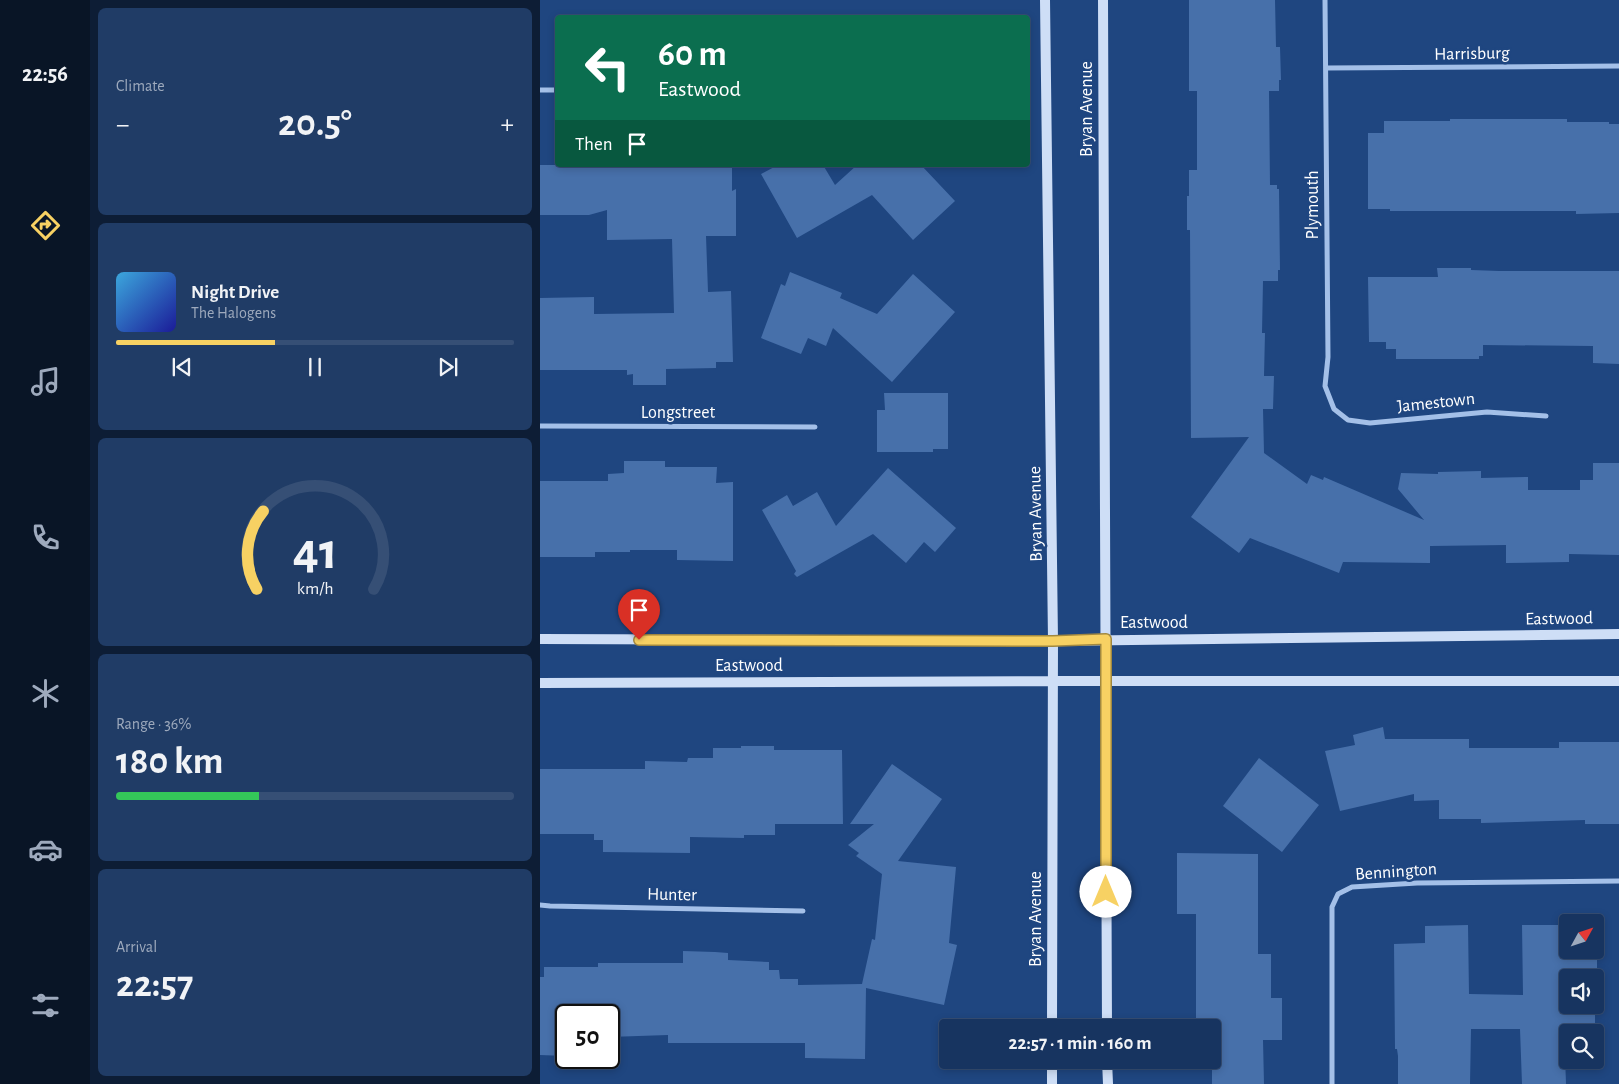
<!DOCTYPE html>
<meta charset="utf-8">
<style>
body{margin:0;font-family:"Alegreya Sans",sans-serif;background:#203c66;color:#f1f3f6;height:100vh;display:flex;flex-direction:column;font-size:19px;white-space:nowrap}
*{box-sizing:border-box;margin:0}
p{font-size:16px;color:#9eaabd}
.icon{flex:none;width:28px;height:28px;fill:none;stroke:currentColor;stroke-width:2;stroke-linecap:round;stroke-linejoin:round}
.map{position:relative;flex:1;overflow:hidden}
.drawer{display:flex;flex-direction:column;gap:8px;padding:8px;background:#0d1d35;width:450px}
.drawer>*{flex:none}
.top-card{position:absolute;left:15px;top:15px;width:475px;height:152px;border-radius:5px;box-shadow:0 2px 8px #0003,0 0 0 1px #364f75;background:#0b6e4f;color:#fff;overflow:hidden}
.needle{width:32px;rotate:50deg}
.tools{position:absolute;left:1019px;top:914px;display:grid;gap:10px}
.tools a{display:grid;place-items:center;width:45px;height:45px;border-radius:5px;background:#173460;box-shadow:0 2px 8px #0003,0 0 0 1px #364f75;font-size:25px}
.speed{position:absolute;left:15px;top:1004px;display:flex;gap:10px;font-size:25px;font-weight:700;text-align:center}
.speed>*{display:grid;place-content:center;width:65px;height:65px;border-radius:50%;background:#173460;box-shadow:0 2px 8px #0003,0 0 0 1px #364f75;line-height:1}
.speed .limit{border:2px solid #111;border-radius:8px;background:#fff;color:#111}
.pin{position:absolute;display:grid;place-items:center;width:42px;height:42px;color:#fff;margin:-51px -21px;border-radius:50% 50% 50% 0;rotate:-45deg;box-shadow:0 0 5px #0007}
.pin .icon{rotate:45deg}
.me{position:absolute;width:55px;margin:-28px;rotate:0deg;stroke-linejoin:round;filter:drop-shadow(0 0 4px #0008)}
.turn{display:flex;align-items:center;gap:18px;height:105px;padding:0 20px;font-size:22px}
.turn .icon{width:65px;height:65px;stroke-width:2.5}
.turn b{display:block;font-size:35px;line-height:42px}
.then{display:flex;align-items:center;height:48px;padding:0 20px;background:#0003;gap:10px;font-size:19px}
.big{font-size:38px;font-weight:700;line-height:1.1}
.drawer .card{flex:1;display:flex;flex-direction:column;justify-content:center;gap:8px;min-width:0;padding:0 18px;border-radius:8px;background:#203c66}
.drawer .dial{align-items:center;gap:0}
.dial svg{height:130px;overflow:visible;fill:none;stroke:#364f75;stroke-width:7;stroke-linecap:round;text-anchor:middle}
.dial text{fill:#f1f3f6;stroke:none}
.song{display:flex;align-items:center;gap:15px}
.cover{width:60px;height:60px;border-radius:8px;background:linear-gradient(135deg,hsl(200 70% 55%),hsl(240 70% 35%))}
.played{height:5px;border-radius:2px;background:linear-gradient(90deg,#f7d163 40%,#364f75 40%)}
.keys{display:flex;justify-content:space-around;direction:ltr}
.heat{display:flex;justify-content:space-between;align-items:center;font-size:28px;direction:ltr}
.charge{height:8px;border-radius:4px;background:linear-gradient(90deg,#34c759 36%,#364f75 0)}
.trip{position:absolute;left:399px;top:1019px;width:282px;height:50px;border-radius:5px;background:#173460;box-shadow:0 2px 8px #0003,0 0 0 1px #364f75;font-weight:700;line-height:50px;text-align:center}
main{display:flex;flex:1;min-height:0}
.menu{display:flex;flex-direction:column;width:90px;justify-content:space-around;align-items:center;background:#091526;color:#9eaabd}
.menu .icon{width:35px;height:35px}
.menu .selected{color:#f7d163}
.menu b{font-size:22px;color:#f1f3f6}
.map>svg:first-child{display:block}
</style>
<main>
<nav class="menu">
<b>22:56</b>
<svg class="icon selected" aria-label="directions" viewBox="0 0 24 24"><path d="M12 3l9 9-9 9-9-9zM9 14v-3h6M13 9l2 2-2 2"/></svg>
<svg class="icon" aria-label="music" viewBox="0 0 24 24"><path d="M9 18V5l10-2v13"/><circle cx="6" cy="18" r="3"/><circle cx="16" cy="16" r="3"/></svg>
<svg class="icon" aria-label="phone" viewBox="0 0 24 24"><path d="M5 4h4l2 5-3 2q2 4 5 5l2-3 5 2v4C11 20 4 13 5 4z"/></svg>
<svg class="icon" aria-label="climate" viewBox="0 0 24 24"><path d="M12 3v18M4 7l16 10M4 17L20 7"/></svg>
<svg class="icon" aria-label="car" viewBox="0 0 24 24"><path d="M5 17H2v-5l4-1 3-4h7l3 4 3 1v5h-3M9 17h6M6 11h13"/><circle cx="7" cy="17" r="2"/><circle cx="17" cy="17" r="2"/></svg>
<svg class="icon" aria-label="filters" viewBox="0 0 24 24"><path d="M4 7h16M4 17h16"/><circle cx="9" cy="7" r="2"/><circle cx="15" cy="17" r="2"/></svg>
</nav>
<section class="drawer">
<div class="card"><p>Climate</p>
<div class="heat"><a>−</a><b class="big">20.5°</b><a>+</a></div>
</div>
<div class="card">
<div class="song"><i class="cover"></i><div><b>Night Drive</b><p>The Halogens</p></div></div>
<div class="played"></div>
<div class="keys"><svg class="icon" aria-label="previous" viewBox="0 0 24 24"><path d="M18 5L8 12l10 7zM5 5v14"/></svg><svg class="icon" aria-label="pause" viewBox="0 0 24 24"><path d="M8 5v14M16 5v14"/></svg><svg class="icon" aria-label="next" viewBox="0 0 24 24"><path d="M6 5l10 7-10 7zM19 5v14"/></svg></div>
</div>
<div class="card dial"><svg viewBox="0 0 100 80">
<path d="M14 69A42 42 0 1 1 86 69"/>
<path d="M14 69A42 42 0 0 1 18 21" stroke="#f7d163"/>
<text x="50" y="56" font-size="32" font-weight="700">41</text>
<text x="50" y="72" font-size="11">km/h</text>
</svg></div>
<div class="card"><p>Range · 36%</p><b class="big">180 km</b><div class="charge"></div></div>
<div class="card"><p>Arrival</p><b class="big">22:57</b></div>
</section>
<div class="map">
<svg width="1079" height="1084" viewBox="0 0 1079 1084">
<rect width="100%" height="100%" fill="#1f4680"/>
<path fill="#4770aa" d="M649,0H735L736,47H740L741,80H739V91H729L730,185H737V189H739L740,270H738V281H723L722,333H725L724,376H734L733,409H723L724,453L767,484L771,475L783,480L784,477L884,520L858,489L861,473L898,474V472L941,471V478L988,477V490H1040V480H1053V463H1079V555L1029,554V562L966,563V545L890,546V563L803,562L799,573L710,538L699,553L651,517L709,437L651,438L650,230H647V196H649V170H657V91H649Z
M910,119H1027V122H1069V124H1079V213L1036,214V211H850V209H828V133H844V121H910Z
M0,165H192V191L196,189V236H166L168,292L191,291L193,362H176V368L126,369V385H93V374L87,375V370H0V298L54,297V314L134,313L132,239L67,240V210L49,215H0Z
M238,165H283L295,185L317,165H381L415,201L373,240L332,195L257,238L221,174Z
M897,268H931V270L959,271H1079V364L1053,363V346L943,345V356H939V359H856V349H846V342H829L828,277H898Z
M250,272L302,293L300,298L337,314L373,274L415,312L352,382L293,328L286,346L268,338L261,354L221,338L241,284L245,286Z
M344,393H408V449H393V452H337V410H345Z
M84,461H125V467H177L176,483L193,482V561L137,560V550H90V552H55V557H0V481H68V474L84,473Z
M348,468L416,528L395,552L384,542L366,563L333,534L257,577L254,574L256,571L222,510L247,495L253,506L277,492L296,526Z
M843,727L845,739H929V748H1019V742H1079V824H1045V820L941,823V819H899V800L874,801V794L800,811L785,751L815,745L813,735Z
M201,746H234V750H302L303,824H235V835H204V838L150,837V853L63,852V840H54V834H0V769H105V761L147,762L148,758H173V748H201Z
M719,758L779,805L742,852L683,806Z
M352,764L402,799L358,861L416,867L409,943L417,945L404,1005L326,988L325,1059L265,1058V1043H128V1035L69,1037V1015H26V1056L0,1055V977H4V967H58V963H143V951L175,952L188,953V960L229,962V970H239L240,979H258V985L322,984L332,939L335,940L342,874L316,856L319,853L308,845L334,824H310Z
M637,853L718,854V954H731V998H742V1040H723L724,1084H672V1028H656V914H637Z
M928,925L929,994L983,995L982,925H1024V945H1028V950H1057V986H1055V978H1028V1005H1055V1032H1028V1055H1025L1026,1084H982L980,1029H931L930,1084H858V1056L857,1049H855L854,944L885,943V926Z"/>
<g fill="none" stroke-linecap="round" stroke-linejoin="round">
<path stroke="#a4c0e8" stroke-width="5" d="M785,0L788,357L785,386L794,409L808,420L830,423L947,412L1006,416
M786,68L1079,66
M0,90H18
M0,426L275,427
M0,905L10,906L263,911
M792,1084V907L798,894L812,887L877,883L1079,881"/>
<path stroke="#cedef6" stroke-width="10" d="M505,0L513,641L512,1028
M563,0L567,1028
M0,639L513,641L1079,634
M0,683L513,681H1079
M567,1060L568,1084
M512,1084V1060"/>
</g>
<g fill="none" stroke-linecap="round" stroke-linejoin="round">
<g stroke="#a18840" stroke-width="12">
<path id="route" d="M99,640L513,641L566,639V892"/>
</g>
<use href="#route" stroke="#f7d163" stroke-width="9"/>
</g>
<g text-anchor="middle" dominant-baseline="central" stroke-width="5" stroke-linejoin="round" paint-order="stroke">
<g font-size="18" fill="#fff" stroke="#1f4680">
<text transform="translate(932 54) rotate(-1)">Harrisburg</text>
<text transform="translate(547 109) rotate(-90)">Bryan Avenue</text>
<text transform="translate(773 205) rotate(-90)">Plymouth</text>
<text transform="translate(896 403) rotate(-6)">Jamestown</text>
<text x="138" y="413">Longstreet</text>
<text transform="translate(496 514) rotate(-91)">Bryan Avenue</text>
<text transform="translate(1019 619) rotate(-1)">Eastwood</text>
<text x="614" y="623">Eastwood</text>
<text x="209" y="666">Eastwood</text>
<text transform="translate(856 872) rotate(-4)">Bennington</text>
<text transform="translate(132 895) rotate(1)">Hunter</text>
<text transform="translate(496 919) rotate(-90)">Bryan Avenue</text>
</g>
</g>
</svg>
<div class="tools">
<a><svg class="needle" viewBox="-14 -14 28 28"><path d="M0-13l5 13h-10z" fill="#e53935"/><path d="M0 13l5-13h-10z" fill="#9eaabd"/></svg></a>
<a><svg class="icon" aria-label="sound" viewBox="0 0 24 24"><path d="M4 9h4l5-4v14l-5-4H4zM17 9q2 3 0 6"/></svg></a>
<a><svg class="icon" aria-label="search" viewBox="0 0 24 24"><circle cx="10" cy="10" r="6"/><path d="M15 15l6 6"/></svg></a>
</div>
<div class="speed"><div class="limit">50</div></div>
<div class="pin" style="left:99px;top:640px;background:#d93025"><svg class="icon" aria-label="arrive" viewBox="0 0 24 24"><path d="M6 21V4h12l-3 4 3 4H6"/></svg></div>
<svg class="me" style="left:566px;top:892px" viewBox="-20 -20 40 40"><circle r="19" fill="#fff"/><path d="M0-13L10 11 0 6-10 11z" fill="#f7d163"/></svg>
<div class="trip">22:57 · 1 min · 160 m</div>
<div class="top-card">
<div class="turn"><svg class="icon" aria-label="left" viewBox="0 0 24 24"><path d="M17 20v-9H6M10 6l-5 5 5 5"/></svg><div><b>60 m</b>Eastwood</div></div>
<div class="then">Then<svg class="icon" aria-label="arrive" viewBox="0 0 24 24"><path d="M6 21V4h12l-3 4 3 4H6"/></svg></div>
</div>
</div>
</main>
